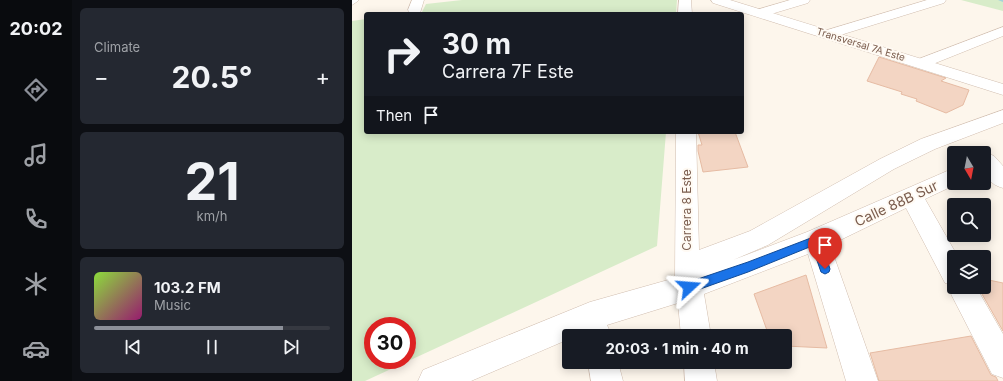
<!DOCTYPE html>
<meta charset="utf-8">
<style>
body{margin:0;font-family:Inter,sans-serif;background:#242831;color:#f1f3f6;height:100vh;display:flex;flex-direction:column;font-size:15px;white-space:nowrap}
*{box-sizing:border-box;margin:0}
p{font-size:13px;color:#9ea1a6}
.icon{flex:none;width:22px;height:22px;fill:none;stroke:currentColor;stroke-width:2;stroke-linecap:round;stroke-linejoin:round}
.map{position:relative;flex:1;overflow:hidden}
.details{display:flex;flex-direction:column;gap:8px;padding:8px;background:#0d0f14;width:280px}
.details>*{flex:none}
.banner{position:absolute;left:12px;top:12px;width:380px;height:122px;border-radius:4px;box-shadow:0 2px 10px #0003;background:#171b24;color:#f1f3f6;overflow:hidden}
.needle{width:26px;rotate:170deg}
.controls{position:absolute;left:595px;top:146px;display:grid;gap:8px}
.controls a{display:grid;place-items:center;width:44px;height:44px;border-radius:4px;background:#171b24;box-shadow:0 2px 10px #0003;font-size:20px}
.speed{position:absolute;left:12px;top:317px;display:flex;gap:8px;font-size:20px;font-weight:700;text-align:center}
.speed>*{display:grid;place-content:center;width:52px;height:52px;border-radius:50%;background:#171b24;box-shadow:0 2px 10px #0003;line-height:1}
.speed .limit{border:6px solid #d22;background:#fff;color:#111}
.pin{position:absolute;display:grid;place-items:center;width:34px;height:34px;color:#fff;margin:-41px -17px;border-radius:50% 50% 50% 0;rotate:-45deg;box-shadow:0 0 4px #0007}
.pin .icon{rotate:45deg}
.me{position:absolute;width:44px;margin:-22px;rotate:71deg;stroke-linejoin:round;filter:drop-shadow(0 0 3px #0008)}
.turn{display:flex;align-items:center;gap:14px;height:84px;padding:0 12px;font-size:18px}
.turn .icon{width:52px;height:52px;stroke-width:2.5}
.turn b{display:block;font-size:28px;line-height:34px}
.then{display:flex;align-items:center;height:38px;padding:0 12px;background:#0003;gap:8px;font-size:15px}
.big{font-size:30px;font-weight:700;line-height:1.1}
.details .card{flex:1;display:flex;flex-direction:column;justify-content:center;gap:6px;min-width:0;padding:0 14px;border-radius:6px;background:#242831}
.details .dial{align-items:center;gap:0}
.dial b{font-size:52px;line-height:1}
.song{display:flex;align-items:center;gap:12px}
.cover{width:48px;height:48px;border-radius:6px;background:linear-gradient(135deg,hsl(90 70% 55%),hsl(320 70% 35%))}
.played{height:4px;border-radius:2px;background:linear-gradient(90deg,#8c9099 80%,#363941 80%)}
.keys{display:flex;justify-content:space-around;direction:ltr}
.heat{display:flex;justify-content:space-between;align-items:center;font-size:22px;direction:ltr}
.trip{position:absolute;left:210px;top:329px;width:230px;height:40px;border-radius:4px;background:#171b24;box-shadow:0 2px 10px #0003;font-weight:700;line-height:40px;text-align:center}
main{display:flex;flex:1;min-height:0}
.dock{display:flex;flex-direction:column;width:72px;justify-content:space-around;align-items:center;background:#090b0e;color:#9ea1a6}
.dock .icon{width:28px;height:28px}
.dock .current{color:#8c9099}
.dock b{font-size:18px;color:#f1f3f6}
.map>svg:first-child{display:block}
</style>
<main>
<nav class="dock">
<b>20:02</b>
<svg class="icon current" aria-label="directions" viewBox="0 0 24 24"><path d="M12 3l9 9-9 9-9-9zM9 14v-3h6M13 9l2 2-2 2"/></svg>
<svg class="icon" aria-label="music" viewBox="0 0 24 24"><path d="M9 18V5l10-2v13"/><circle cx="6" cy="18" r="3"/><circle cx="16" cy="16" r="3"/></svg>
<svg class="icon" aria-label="phone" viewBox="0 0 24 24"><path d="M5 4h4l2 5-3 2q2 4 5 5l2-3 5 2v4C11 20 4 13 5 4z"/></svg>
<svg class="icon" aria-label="climate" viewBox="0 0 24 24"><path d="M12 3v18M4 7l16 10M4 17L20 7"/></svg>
<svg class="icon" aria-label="car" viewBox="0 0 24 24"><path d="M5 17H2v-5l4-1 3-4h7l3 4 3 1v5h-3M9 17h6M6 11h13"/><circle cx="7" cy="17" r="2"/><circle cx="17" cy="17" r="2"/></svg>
</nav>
<section class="details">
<div class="card"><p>Climate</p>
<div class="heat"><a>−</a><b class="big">20.5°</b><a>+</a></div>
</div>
<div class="card dial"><b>21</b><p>km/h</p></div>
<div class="card">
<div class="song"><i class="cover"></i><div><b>103.2 FM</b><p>Music</p></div></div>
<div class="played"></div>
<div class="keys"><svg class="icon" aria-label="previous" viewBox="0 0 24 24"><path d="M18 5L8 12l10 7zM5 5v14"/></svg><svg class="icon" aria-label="pause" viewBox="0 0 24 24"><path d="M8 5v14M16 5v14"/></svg><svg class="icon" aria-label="next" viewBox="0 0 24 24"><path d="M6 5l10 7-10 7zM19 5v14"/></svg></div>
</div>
</section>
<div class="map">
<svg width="651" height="381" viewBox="0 0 651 381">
<rect width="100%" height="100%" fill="#fdf6ec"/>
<path fill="#d8ecc9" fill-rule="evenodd" d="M110,0H325L324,14H57L70,12L74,4Z
M609,0H651V11Z
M14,19V132H314L305,246L13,381H0V21ZM21,326H55V360H21Z"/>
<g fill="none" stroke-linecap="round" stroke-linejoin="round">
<path fill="#a5d3da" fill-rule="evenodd" d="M646,0H651V2Z"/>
</g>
<path fill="#f3d5c3" stroke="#e6bba3" d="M527,57L594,78L589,81L617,90L611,105L594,113L564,101L565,99L549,94L550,92L515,81Z
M346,132H383L396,167L351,172L346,151V145H350Z
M454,275L475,348L433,346V336H417L402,294Z
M632,279L651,283V331L626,287H632Z
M619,336L639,375L644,377L646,381H527L518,353Z"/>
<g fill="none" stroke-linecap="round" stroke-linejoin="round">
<g stroke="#d1beb0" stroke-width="1">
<path id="minor" d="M0,0H6V1L0,5Z
M60,0H72L68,13H58L56,10Z
M327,0H339L340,14H326Z
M438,0H458L456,3L409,17L404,16L402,13L404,10Z
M575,0H594L592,3L482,37H472L470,34L472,31Z
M651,27V36L576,66H564L562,63L564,60Z
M651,110V123L583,149L542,169L416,245L381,260L455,232L602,168V183H607L573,199L606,257H602V287H624L651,334V378L640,374L600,296L596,287L597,284L593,283L554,208L478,245L526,381H494L456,254L352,294L359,336H329L326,303L255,325L260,336H230V334L217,336V339L119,381H66L71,370L238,302L323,278L324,132H344L347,250L398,231L528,159L569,139Z
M635,153L642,156L651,166V188C633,183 632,171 632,154Z
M236,362H266L271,381H239Z
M332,362H362L365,381H333Z"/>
</g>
<g stroke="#d1beb0" stroke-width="1">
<path id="tertiary" d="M359,0H378L651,84V95L361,3Z"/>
</g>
<use href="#minor" fill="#fff" fill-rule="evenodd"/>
<use href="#tertiary" fill="#fff" fill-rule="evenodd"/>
</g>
<path fill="#1a73e8" stroke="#114b97" d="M464,236L469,240L478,269L477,272L473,274L469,272L460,246L396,272L337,293L333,291L331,287L333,284L337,282L396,262Z"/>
<g text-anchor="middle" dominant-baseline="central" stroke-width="4" stroke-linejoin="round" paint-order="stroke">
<g font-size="10" fill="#7a5c4d" stroke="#fffaf3">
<text transform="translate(509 44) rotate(17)">Transversal 7A Este</text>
</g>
<g font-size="12" fill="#7a5c4d" stroke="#fffaf3">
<text transform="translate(334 210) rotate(-90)">Carrera 8 Este</text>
</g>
<g font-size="14" fill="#7a5c4d" stroke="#fffaf3">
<text transform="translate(544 203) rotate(-25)">Calle 88B Sur</text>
</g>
</g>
</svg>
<div class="controls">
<a><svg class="needle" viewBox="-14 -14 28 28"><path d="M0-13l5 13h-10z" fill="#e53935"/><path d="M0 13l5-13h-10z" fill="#9ea1a6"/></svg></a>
<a><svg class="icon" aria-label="search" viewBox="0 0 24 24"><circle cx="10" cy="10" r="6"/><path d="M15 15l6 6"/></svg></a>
<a><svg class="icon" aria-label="layers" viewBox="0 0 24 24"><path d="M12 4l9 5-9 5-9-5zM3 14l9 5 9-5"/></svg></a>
</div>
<div class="speed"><div class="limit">30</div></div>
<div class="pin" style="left:473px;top:269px;background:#d93025"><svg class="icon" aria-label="arrive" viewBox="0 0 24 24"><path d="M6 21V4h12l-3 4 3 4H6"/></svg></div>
<svg class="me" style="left:337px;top:287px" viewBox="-20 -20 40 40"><path d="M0-17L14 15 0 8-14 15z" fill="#1a73e8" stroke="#fff" stroke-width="4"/></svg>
<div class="trip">20:03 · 1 min · 40 m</div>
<div class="banner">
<div class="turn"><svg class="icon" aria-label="right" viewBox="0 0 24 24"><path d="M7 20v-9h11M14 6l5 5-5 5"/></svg><div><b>30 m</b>Carrera 7F Este</div></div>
<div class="then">Then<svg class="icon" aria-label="arrive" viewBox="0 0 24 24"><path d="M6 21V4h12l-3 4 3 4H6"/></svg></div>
</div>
</div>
</main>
